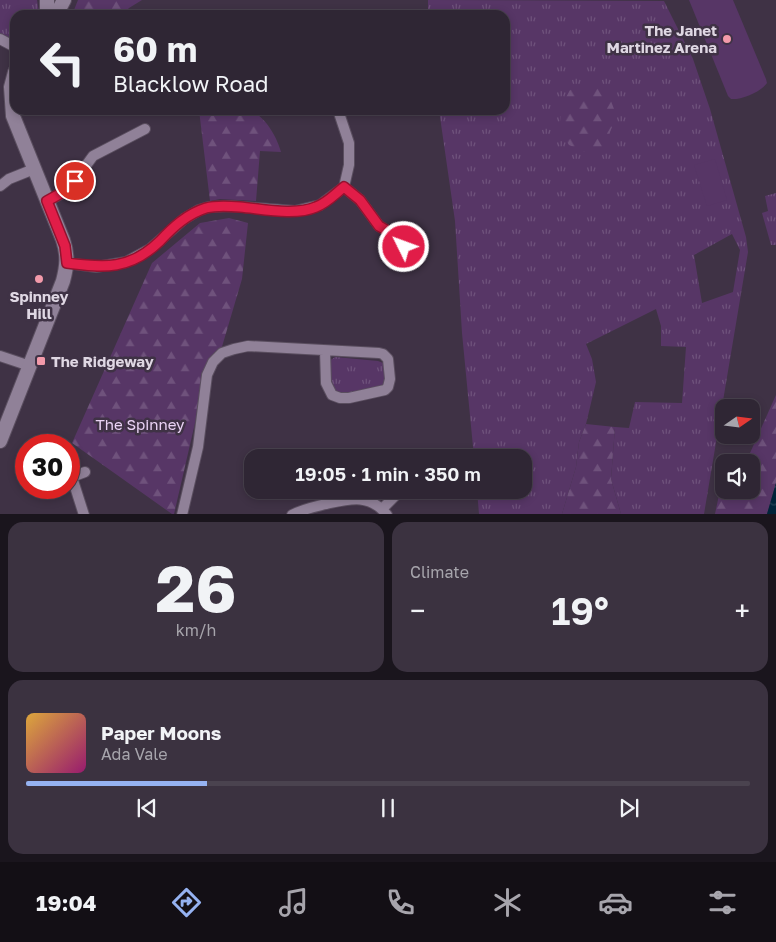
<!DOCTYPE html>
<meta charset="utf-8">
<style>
body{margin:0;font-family:"Golos Text",sans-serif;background:#3b3240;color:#f1f3f6;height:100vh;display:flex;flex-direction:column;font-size:19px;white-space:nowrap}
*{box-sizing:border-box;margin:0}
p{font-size:16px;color:#a7a5ac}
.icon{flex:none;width:28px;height:28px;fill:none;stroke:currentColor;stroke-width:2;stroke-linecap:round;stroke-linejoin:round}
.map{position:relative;height:514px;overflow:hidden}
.panel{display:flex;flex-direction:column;gap:8px;padding:8px;background:#1a151d;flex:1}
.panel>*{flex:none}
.hud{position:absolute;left:10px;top:10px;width:500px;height:105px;border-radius:15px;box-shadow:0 2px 8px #0003,0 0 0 1px #4a434f;background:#2f2634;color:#f1f3f6;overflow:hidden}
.needle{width:32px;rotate:76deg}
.buttons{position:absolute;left:715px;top:399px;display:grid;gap:10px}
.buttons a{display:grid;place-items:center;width:45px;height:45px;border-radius:10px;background:#2f2634;box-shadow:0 2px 8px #0003,0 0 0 1px #4a434f;font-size:25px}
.speed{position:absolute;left:15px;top:434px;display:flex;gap:10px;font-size:25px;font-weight:700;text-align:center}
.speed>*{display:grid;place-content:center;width:65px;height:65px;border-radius:50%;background:#2f2634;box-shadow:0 2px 8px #0003,0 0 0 1px #4a434f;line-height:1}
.speed .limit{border:8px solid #d22;background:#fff;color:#111}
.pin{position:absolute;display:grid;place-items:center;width:42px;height:42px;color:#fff;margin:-21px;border:2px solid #fff;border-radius:50%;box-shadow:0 1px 5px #0007}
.me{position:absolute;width:55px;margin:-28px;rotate:312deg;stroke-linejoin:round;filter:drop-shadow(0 0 4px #0008)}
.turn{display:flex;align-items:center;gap:18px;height:105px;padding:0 20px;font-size:22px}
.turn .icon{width:65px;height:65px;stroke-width:2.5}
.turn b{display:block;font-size:35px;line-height:42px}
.big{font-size:38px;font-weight:600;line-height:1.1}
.panel .card{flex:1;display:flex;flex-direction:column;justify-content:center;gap:8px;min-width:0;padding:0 18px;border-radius:15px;background:#3b3240}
.panel .dial{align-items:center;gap:0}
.dial b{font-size:65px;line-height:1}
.song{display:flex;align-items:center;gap:15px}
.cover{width:60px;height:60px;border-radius:8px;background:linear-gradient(135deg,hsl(40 70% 55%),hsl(320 70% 35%))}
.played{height:5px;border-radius:2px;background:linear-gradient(90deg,#95b2f1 25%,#4a434f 25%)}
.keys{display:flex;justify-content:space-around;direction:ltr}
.heat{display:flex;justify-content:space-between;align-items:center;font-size:28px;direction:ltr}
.panel .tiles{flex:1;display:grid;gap:8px;grid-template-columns:1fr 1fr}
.card:last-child{grid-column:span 2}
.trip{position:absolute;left:244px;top:449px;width:288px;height:50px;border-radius:15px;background:#2f2634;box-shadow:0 2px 8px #0003,0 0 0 1px #4a434f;font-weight:600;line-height:50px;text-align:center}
.menu{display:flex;height:80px;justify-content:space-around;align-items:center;background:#130f15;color:#a7a5ac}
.menu .icon{width:35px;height:35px}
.menu .on{color:#95b2f1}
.menu b{font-size:22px;color:#f1f3f6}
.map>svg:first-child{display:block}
</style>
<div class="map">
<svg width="776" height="515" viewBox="0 0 776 515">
<defs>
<pattern id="grass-tufts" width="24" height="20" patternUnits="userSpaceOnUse" patternTransform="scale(1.25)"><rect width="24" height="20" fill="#573666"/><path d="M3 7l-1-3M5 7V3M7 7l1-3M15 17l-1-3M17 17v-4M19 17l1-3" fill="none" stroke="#6f527c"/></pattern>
<pattern id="forest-firs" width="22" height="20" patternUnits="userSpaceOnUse" patternTransform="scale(1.25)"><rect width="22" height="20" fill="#573666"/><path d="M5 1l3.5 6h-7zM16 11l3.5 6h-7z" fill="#6f527c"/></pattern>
<pattern id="water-ripples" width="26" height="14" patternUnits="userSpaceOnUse" patternTransform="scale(1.25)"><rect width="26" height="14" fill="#00243a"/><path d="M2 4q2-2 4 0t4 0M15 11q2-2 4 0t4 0" fill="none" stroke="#254356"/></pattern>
</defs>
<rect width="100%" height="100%" fill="#3f3245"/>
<path fill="url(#grass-tufts)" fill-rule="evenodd" d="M0,0H37L39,13L38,15H15V41L0,33Z
M428,0L664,1L693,59L710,109L746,237L748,252L704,514H621L611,479L615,427L629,428L635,402L682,403L686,347L661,346V326L656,309L586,344L592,359L596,382L586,424L579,442L576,467L562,514H479L477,490H522V458L474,457L462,333L455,221L439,110H505V15H428ZM732,234L740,250L733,292L702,303L694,255Z
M776,193V245H771L762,213L768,211L765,196Z
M335,357L378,361L383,363L385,368L384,384L380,388L338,395L331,390L329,361Z"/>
<path fill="url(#forest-firs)" d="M78,0H142L129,8L122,15H72Z
M596,84L608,93L617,117L602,148L585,152L569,145L559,129L563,103L570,90Z
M199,110C215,110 232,107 247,110C264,113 277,137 281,152L260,151L256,201L220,199L210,201Z
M229,218L248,223L242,279L221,350L203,378L195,423L174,514H172L72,443L152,263L200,223Z
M776,395V483L767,514H715L724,471V490H751V462H746Z
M586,424L615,427L611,479L621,514H562L576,467L579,442Z"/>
<path fill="#573666" d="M689,0H733L766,79L767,83C761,92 741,100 731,99L728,96Z
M715,159L727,200L707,206L694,165Z"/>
<path fill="url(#water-ripples)" d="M776,483V514H767Z"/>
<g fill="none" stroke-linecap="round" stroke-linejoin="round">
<g stroke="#5a4e5f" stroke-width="12">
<path id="minor" d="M0,39L15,47
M0,186L9,179L34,169
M344,187L360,200L379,226L393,234L399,239L405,247
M47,201L59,195L71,186L93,156L145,129
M67,263L96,267L126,262L150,249L184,219L199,210L209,207L231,206L295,211L320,205L344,187L349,165V143L338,110
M0,356L30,366
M396,457V458
M70,471L84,515
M72,477L85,472
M382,509L396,495L398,490
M182,515L198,447L207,375L213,362L222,353L234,349L248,346L379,353L383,354L388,359L390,379L388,387L385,390L349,398H340L332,395L326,383L325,351
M292,515C303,509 314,507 326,504C349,499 370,493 387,515"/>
</g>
<g stroke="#5a4e5f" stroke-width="16">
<path id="tertiary" d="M47,0V15
M56,15L64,0
M0,441L63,281C67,266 68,255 63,240L13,116L11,87L15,72"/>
</g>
<use href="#minor" stroke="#908198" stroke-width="10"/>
<use href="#tertiary" stroke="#908198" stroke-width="14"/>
</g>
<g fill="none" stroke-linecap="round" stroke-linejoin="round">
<g stroke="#92132f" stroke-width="12">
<path id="route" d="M75,181L65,191L47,201L65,246L67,263C105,268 130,270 160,241C173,227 187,214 206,208C217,205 229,206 240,207C263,209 295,216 316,207C327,203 335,194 344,187L360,200L379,226L393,234L404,247"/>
</g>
<use href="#route" stroke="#e11d48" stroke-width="9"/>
</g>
<g fill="#f39aaa" stroke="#3f3245" stroke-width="2">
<circle cx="727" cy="39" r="5"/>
<circle cx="39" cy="279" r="5"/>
<rect x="36" y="356" width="10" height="10" rx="2.5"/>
</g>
<g text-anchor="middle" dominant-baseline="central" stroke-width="5" stroke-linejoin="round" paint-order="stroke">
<g font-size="15" font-weight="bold" fill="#dfd7e3" stroke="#3f3245" text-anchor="end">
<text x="717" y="30">The Janet<tspan x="717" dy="17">Martinez Arena</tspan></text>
<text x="39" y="296" text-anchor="middle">Spinney<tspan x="39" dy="17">Hill</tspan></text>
<text x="51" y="361" text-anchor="start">The Ridgeway</text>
</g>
<g font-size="15" fill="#ead3f5" stroke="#3f3245">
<text x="140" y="424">The Spinney</text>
</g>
</g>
</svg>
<div class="buttons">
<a><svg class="needle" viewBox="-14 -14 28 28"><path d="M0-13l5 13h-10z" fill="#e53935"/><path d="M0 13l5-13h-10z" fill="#a7a5ac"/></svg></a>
<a><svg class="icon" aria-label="sound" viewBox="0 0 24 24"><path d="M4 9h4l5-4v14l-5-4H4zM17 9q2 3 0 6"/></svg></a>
</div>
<div class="speed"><div class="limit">30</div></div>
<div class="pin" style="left:75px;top:181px;background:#d93025"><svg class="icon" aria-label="arrive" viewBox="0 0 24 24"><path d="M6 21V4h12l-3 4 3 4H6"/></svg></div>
<svg class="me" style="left:404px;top:247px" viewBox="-20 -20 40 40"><circle r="17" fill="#e11d48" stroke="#fff" stroke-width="3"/><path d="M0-11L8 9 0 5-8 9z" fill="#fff"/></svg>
<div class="trip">19:05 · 1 min · 350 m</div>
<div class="hud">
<div class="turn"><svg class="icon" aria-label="left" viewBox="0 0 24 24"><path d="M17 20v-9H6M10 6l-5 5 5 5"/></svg><div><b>60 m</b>Blacklow Road</div></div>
</div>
</div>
<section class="panel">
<div class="tiles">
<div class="card dial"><b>26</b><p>km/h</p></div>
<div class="card"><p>Climate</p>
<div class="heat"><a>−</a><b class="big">19°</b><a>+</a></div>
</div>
<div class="card">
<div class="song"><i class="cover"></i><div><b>Paper Moons</b><p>Ada Vale</p></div></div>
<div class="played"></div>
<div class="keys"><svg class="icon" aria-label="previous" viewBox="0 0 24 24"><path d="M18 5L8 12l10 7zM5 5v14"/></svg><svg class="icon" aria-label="pause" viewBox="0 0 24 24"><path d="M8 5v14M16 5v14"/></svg><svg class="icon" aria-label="next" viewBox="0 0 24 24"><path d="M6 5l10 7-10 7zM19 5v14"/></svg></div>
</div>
</div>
</section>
<nav class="menu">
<b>19:04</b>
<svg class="icon on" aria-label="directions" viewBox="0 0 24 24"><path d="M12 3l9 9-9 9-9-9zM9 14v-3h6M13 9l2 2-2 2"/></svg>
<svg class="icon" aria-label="music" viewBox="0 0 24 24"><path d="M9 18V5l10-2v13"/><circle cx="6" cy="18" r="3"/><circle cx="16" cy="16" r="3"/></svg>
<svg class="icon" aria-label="phone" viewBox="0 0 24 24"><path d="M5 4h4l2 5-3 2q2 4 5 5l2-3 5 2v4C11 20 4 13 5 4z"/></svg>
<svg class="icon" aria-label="climate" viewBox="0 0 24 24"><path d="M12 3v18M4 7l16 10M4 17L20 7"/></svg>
<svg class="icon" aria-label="car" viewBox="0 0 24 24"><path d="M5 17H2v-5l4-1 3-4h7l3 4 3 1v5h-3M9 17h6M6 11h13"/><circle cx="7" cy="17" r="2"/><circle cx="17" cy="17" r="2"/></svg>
<svg class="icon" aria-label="filters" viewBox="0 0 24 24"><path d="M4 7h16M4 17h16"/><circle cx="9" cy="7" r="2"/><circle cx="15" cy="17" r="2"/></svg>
</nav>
